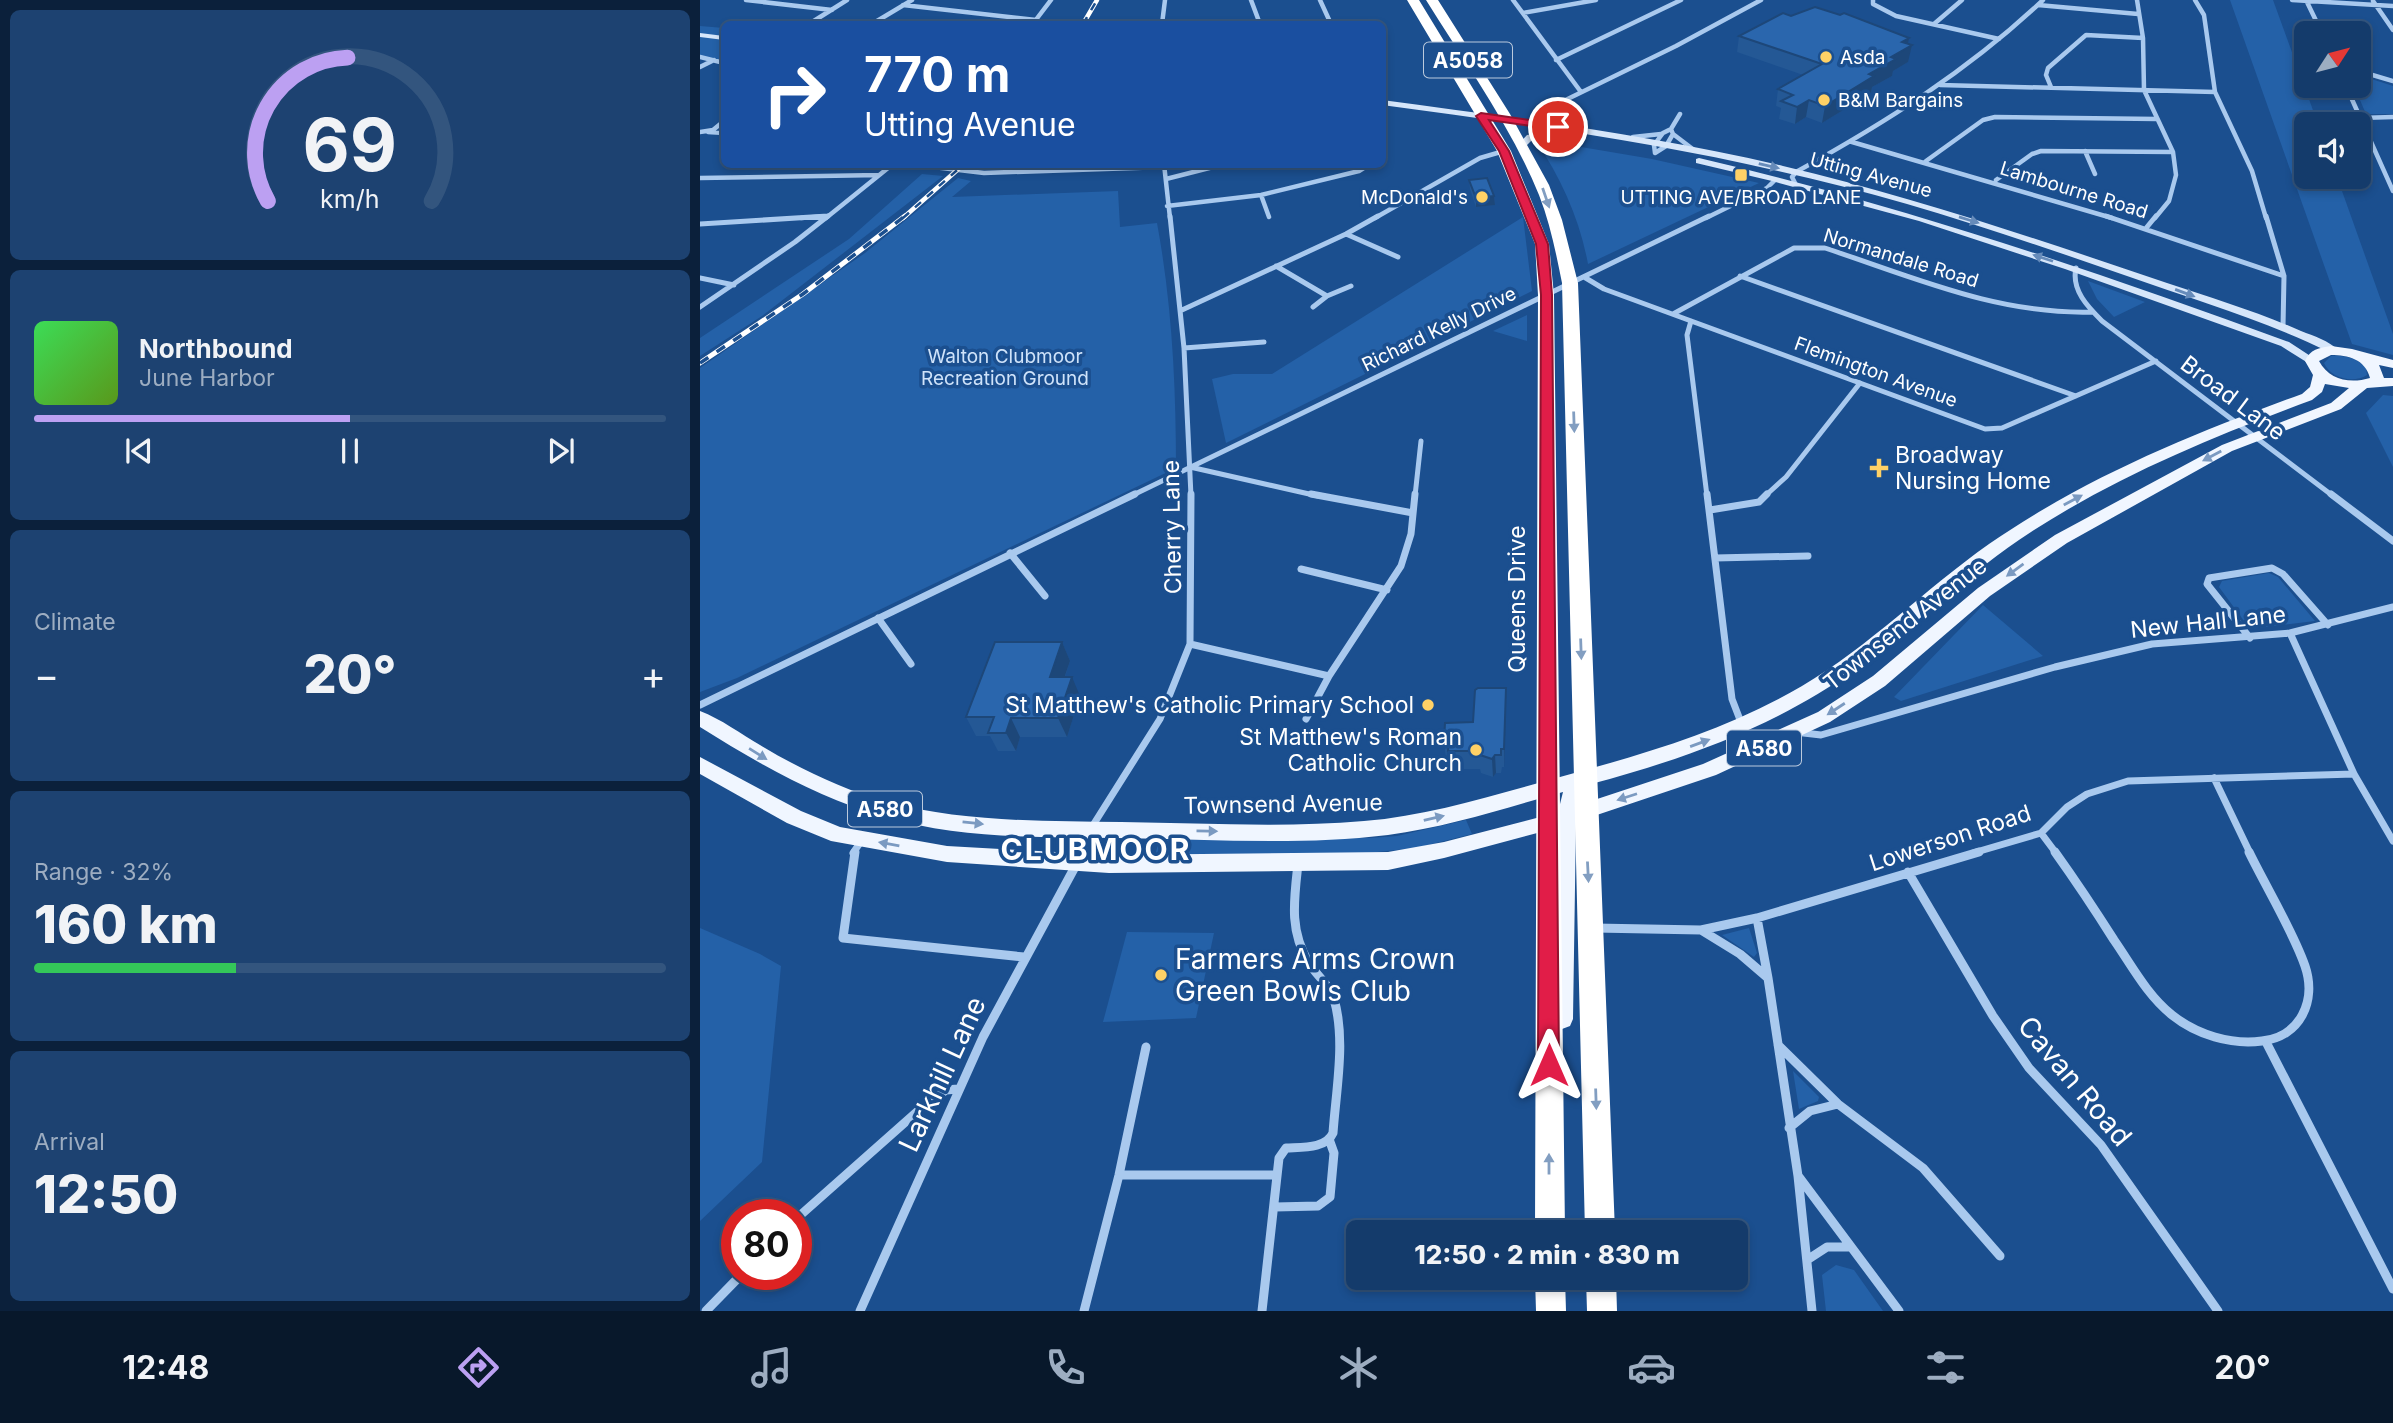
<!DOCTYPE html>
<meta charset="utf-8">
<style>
body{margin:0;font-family:Inter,sans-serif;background:#1d4271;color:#f1f3f6;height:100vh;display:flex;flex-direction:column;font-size:26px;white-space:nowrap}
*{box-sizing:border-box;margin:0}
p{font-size:23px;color:#9dadc1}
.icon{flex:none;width:38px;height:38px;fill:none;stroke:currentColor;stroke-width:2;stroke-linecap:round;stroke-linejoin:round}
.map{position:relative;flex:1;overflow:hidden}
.side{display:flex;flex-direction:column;gap:10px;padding:10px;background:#0b203b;width:700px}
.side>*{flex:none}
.top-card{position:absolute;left:21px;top:21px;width:665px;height:147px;border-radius:10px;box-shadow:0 4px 10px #0003,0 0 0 2px #33557e;background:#1a4fa0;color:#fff;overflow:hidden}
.needle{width:46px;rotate:54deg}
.tools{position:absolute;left:1594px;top:21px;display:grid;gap:14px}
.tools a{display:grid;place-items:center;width:77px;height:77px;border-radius:10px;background:#143b6b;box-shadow:0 4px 10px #0003,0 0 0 2px #33557e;font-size:35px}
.speed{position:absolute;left:21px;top:1199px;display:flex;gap:14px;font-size:35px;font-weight:700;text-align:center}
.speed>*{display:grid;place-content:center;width:91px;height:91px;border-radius:50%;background:#143b6b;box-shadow:0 4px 10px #0003,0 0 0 2px #33557e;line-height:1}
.speed .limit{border:10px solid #d22;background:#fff;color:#111}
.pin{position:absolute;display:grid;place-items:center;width:60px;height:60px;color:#fff;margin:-30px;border:4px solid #fff;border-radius:50%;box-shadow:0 2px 7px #0007}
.me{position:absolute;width:77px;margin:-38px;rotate:0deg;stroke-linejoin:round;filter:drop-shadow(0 0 5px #0008)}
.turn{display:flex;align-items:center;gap:24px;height:147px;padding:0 28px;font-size:32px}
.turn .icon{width:91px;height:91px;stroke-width:2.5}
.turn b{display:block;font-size:49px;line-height:60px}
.big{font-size:52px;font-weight:800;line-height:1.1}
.side .card{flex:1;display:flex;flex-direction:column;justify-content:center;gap:10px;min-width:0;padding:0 24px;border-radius:10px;background:#1d4271}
.side .dial{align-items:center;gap:0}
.dial svg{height:182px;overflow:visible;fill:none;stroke:#33557e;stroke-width:7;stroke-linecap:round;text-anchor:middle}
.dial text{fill:#f1f3f6;stroke:none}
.song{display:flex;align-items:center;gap:21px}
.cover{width:84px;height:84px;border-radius:10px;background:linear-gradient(135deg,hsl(130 70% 55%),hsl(90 70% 35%))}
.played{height:7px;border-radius:4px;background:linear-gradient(90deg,#bca0f2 50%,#33557e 50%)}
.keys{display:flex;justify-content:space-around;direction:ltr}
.heat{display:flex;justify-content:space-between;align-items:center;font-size:38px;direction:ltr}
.charge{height:10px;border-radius:5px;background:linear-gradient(90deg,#34c759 32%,#33557e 0)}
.trip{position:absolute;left:646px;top:1220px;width:402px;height:70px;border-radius:10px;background:#143b6b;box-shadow:0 4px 10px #0003,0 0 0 2px #33557e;font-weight:800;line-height:70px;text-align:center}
.menu{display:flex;height:112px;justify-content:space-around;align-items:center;background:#08182b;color:#9dadc1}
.menu .icon{width:49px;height:49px}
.menu .active{color:#bca0f2}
.menu b{font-size:32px;color:#f1f3f6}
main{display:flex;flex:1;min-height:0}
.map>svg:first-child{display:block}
</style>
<main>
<section class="side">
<div class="card dial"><svg viewBox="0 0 100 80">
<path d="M14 69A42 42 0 1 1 86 69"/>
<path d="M14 69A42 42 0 0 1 49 6" stroke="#bca0f2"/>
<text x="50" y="56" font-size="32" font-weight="700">69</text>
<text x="50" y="72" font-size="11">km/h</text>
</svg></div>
<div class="card">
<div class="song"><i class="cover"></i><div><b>Northbound</b><p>June Harbor</p></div></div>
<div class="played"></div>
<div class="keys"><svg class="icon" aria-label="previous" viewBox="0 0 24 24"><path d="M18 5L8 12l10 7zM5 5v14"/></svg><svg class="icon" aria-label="pause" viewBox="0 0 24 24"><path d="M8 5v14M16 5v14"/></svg><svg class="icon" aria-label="next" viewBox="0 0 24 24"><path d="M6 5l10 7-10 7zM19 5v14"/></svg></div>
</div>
<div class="card"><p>Climate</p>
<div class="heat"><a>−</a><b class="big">20°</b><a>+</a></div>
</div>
<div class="card"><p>Range · 32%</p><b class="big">160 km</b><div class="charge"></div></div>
<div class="card"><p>Arrival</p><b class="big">12:50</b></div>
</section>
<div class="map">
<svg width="1693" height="1311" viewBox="0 0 1693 1311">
<rect width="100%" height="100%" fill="#1b4f8f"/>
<path fill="#2461a8" d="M1530,0H1573L1618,124H1606V177H1637L1693,334V355L1652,344Z
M0,26L24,28V63L0,57Z
M1659,75L1693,86V114H1666L1654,86H1659Z
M840,140L952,159L1059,183L888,264C880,220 861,178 836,141Z
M222,174L243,176L62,316L0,356V338L149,239Z
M258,178L271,181L252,197L418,191L420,227L457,223C472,304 476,385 476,468L37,678L0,692V368L165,253Z
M823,217L832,291L526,443L512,379L533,374H572Z
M1388,281L1445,302L1414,317L1397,299Z
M827,315V341L793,331Z
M1631,356C1645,355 1657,358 1666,368L1667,375C1653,384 1630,378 1624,363Z
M1683,395L1693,396V467L1666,413Z
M1569,573L1578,577L1615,621L1550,629L1519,587L1522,581Z
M1283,605L1343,656L1201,701L1194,697Z
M766,820L772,834L716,848L657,854L455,856L459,840L670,838L697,836Z
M0,928L60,954L81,966L62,1162L0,1221Z
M1049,928L1057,953L1054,957L1022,935Z
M427,932L514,933L496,1018L403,1022Z
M1093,1071L1119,1097L1118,1101L1099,1109Z
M1136,1265L1154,1270L1183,1311H1126L1122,1275Z"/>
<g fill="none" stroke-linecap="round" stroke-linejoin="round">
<path stroke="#a9c9ee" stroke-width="4.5" d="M46,0L132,10
M551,0L560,24
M620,0L631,24
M813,0L881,92
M1173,0V4L1196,16L1299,39
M1437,0L1443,38L1444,90L1473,152L1476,175L1469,201L1455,218
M1495,0L1504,15L1515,92L1552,171L1566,218
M1592,0L1693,6
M1606,0L1622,33
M1673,1L1693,30
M203,5L336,20
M1338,5L1438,14
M823,13L896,0
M335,21L351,0
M109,24L147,0
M172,24L212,0
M462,24L465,0
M1234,24L1262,0
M0,57L24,63
M856,60L981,0
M0,67L14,60
M1659,71L1693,81
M1240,85L1515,92
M1646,86L1693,191
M1351,87L1346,75L1348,68L1386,35L1443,38
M1660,118L1693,117
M971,129L973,134L966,146L955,153L954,145L963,133Z
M971,129L980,114
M0,132L13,130L24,121
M8,132L24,133
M846,134L836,126L833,118L839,113L976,46L1061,0
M973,134L994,150
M933,137L961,134
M1152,142L1412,218
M1385,151L1395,174
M1226,161L1283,120L1295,117L1457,119
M208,164L284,173L465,167
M464,164L470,218
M0,178L179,175
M466,179L525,164
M1296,180L1332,154L1341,151L1473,152
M1096,185L1092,177L1096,172C1185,123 1269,70 1343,0
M561,195L569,217
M467,206L561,195L659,171L670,164
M101,218L128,216
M126,218L193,164
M675,218L780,158L804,151
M1006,218L1067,188L1075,180"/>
<path stroke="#a9c9ee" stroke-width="5" d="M470,216L484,348L491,496
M1406,216L1584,276
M1566,216L1584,276L1583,327
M0,224L128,216
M1447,227L1456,216
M646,234L698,257
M576,266L627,296L651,286
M1376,268C1371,290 1388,307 1402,321L1633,496
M1040,276L1376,396
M884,277L904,289L1285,429L1302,428L1456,361
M0,278L34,285
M0,307L95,242L128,216
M613,307L627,296
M482,310L646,234L678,216
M973,314L1094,248H1125C1213,277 1298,315 1393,312
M991,321L987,335L1007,496
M484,348L564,342
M490,467L618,496
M431,496L1009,216
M715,496L721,441
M1065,496L1086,477L1160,383"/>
<path stroke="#a9c9ee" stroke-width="7" d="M611,494L713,513
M1007,494L1032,699L1042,725
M1631,494L1693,541
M1010,510L1059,502L1067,494
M310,553L345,596
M1015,558L1108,556
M601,569L687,590
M178,618L211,664
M1590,633L1654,774L1693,841
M1550,638L1507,584L1509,578L1572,568L1583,574L1628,625
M490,644L629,676
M0,705L435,494
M606,719L629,676L701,566L711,534L715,494
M1095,732L1121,735L1355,667L1452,644L1590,633L1693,607
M1514,778L1550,853
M1341,833L1356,853
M153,853L162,840
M382,853L390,830L460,719L490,644L491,494
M1273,853L1341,833L1367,807L1387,794L1428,781L1654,774"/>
<path stroke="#a9c9ee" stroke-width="9" d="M155,852L143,938L324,957
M1355,852C1375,880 1395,910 1414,940C1432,966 1447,995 1472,1015C1497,1035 1531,1045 1562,1041C1600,1037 1617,1001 1605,966C1593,931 1566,887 1549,852
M1208,872L1293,1016L1329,1068L1401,1145L1518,1311
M1057,918L1068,978
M895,928L1001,930L1057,918L1279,852
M1001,930L1040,954L1068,978L1098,1176L1112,1311
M1566,1042L1693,1289
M1078,1045L1138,1104L1223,1168L1300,1256
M1089,1128L1110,1111L1138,1104
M419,1175H577
M1099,1177L1199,1311
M575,1207L618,1206L630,1197L634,1153L629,1139
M96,1219L219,1110L246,1090L258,1089
M1107,1260L1127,1247H1150
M6,1311L42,1274
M160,1311L283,1037L383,852
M384,1311L419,1175L446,1047
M562,1311L579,1158L586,1148C602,1147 626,1149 633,1133C636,1090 646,1040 634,999C630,985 616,975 609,963C589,931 594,900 598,864"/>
<path fill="#d6e6fa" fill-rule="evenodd" d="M0,33L24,36V40L0,37Z
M682,100C816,118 952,135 1083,166C1214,197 1340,240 1467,283C1512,298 1558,312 1601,331C1614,336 1629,341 1638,350L1637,352H1629C1564,320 1495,300 1427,276C1312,236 1197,197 1078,171C948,141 815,123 682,105Z
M846,131L849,132V136L833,139L824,148L817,146L827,135Z
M999,158C1201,205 1395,271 1589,342L1618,361L1612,364L1608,363L1581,346L1365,269L1219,221L1072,181L996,163V159Z"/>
<path fill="#f0f6ff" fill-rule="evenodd" d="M1631,346L1652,349L1693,360V368L1679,365L1684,378H1693V386L1667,388L1641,409L1532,451L1367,543L1290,596L1185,686L1130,722L1016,775L876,822L873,1019L870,1026L862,1029L854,1026L851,1019L856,828L744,858L688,870L409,873L247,862L131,841L87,823L0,774V757L101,811L140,827L247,846L409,855L688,852L744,842L848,815L858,812L863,792C805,808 748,827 688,835C598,846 508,839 417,838C340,837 260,839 185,817C118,798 59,764 0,727V711C21,719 41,734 60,745C100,769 142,789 187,802C263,822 343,821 421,822C502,823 583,828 664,821C725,816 783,798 842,782C933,757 1020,734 1102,686C1170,646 1225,589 1289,544C1386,477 1492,434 1602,394L1610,387L1613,375L1605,361C1610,349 1619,348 1631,346ZM1631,355C1648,355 1665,359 1670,378C1650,384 1629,380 1619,361ZM1625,384L1649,388L1631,403L1522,445L1355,535L1278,588L1173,676L1118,712L1003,764L879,805L882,794L891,784C985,759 1076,726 1156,669C1216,625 1268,573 1331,532C1419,475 1514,436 1612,400L1622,392Z"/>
<path fill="#fff" fill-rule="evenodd" d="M707,0H719L811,151L849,244L854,295L865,1232H835L838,295L835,244L797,151Z
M726,0H738L810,114L849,185L862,220L878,283L915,1232H885L862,283C856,253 850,223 839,195C811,126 765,63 726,0Z
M835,1278H865L866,1311H836Z
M886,1278H916L917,1311H887Z"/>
<g stroke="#fff" stroke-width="4.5">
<path id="rail-far1" d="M383,24L397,0
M203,218L264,164"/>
</g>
<g stroke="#fff" stroke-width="5">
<path id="rail" d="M0,363L103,294L205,216"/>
</g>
<use href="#rail-far1" stroke="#1b4f8f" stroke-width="2.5" stroke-dasharray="8" stroke-linecap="butt"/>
<use href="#rail" stroke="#1b4f8f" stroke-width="3.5" stroke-dasharray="10" stroke-linecap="butt"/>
</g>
<path fill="#245895" d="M1140,15L1208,44V62L1193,71L1192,76L1172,87L1171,93L1122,123L1106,117L1095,124L1079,119L1081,108L1076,106L1078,89L1103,75L1037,52L1039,36L1091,16Z
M769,180L794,196L795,205L776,207L770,189Z
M362,642L370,661L365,677L380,696L367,737H320L316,751H298L290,736H276L266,717Z
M806,707L804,767H802L801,773H796L793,777L781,773L780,769H750L749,759H746L744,741L773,722Z"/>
<path fill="#1d4779" d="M1209,38L1207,48L1212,45L1208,62L1193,71L1192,76L1172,87L1171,93L1122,123L1125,106L1169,74L1202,42Z
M1109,100L1106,117L1095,124L1097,107Z
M794,196L795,205L776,207V198Z
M362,642L370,661L358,696L350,677Z
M372,677L380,696L367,737L358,718Z
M806,688V707L804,767V749Z
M311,718L320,737L316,751L306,733Z
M795,755L796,773L793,777L792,759Z"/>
<path fill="#2a66ad" stroke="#1d4779" stroke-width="2" d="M1115,7L1140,15L1144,13L1209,38L1202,42L1212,45L1191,57L1196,59L1169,74L1174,76L1125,106L1109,100L1097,107L1081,101L1093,95L1078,89L1122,64L1039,36L1083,13L1091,16Z
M787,178L794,196L776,198L769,180Z
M295,642H362L350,677H372L358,718H311L306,733H288L294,717H266Z
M778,688H806L804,749H801V755H795L792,759L780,755V751H748L749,740L744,741L745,723L773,722L775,690Z"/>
<defs><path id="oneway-solid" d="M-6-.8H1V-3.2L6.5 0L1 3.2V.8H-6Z" transform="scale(1.75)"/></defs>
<g fill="#668bba">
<use href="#oneway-solid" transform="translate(1069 166) rotate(13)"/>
<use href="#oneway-solid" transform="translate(1269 220) rotate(17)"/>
<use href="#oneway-solid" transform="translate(1343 258) rotate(-162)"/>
<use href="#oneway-solid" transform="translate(1485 293) rotate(20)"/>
</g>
<g fill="#829ec1">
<use href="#oneway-solid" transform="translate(846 198) rotate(71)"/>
<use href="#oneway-solid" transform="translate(874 422) rotate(88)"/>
<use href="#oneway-solid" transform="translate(881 649) rotate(88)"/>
<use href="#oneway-solid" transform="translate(888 872) rotate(87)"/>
<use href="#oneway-solid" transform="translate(896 1099) rotate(88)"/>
<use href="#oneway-solid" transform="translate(849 1164) rotate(-90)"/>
</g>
<g fill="#7b9ac1">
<use href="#oneway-solid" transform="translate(1512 456) rotate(152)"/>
<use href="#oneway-solid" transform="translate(1373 500) rotate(-28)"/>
<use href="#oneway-solid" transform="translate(1315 570) rotate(144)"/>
<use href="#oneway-solid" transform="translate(1136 709) rotate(147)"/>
<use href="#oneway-solid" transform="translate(1000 743) rotate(-20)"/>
<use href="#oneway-solid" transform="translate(58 754) rotate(32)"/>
<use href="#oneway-solid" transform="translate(927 797) rotate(162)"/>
<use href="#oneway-solid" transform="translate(734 818) rotate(-13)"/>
<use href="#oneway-solid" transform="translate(273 823) rotate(6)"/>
<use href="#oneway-solid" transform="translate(507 831) rotate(1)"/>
<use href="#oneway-solid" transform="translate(189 844) rotate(-170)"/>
</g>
<path fill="#e11d48" stroke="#92132f" stroke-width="2" d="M781,113L858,124L863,127L858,130L789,120L809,151L848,244L852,295L859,1065L856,1071L849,1074L841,1071L838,1065L841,295L836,244L799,151L776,116Z"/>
<g fill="#ffd166" stroke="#1b4f8f" stroke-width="2.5">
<circle cx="1126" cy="57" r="7"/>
<circle cx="1124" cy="100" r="7"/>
<rect x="1034" y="168" width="14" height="14" rx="3.5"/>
<circle cx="782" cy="197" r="7"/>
<path d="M1175.5 457.5h7v7h7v7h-7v7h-7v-7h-7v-7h7z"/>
<circle cx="728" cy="705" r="7"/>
<circle cx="776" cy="750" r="7"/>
<circle cx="461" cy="975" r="7"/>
</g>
<g text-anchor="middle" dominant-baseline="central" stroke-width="7" stroke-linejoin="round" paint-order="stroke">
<g font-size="19" fill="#fff" stroke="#1b4f8f" text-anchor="start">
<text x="1140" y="57">Asda</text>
<text x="1138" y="100">B&amp;M Bargains</text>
<text x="768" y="197" text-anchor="end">McDonald's</text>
<text x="1041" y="197" text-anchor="middle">UTTING AVE/BROAD LANE</text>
</g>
<g font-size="19" fill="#fff" stroke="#1b4f8f">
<text transform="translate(1171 175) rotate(15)">Utting Avenue</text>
<text transform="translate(1374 190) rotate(17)">Lambourne Road</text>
<text transform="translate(1201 258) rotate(17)">Normandale Road</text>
<text transform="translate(739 329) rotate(-26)">Richard Kelly Drive</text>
<text transform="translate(1176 372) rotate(20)">Flemington Avenue</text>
</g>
<g font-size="19" fill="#cfe3fa" stroke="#1b4f8f">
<text x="305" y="356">Walton Clubmoor<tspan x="305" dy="22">Recreation Ground</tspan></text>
</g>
<g fill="#1b4f8f" stroke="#bbcadd" stroke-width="2">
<rect x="724" y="42.5" width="88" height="35" rx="5"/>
<rect x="1027" y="730.5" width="74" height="35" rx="5"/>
<rect x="148" y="791.5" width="74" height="35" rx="5"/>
</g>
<g font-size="21" font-weight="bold" fill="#fff">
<text x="768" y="60">A5058</text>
<text x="1064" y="748">A580</text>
<text x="185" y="809">A580</text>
</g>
<g font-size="23" fill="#fff" stroke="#1b4f8f">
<text transform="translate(1533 398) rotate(37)">Broad Lane</text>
<text transform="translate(472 527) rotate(-91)">Cherry Lane</text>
<text transform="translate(817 599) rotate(-90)">Queens Drive</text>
<text transform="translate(1508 622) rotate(-6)">New Hall Lane</text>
<text transform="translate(1205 624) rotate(-38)">Townsend Avenue</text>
<text transform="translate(583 804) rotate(-1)">Townsend Avenue</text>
<text transform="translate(1250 838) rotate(-18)">Lowerson Road</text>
</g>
<g font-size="23" fill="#fff" stroke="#1b4f8f" text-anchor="end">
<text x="1195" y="455" text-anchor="start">Broadway<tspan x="1195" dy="26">Nursing Home</tspan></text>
<text x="714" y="705">St Matthew's Catholic Primary School</text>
<text x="762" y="737">St Matthew's Roman<tspan x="762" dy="26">Catholic Church</tspan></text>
</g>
<g font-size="28" fill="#fff" stroke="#1b4f8f" text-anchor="start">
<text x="475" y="959">Farmers Arms Crown<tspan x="475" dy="32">Green Bowls Club</tspan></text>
</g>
<g font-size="28" fill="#fff" stroke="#1b4f8f">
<text transform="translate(242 1074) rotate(-65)">Larkhill Lane</text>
<text transform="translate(1375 1081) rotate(50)">Cavan Road</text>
</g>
<g font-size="30" font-weight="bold" letter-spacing="2" fill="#fff" stroke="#1b4f8f">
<text x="396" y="849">CLUBMOOR</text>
</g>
</g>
</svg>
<div class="tools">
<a><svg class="needle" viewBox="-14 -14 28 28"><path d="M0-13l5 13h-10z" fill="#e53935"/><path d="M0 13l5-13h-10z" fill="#9dadc1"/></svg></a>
<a><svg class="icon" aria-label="sound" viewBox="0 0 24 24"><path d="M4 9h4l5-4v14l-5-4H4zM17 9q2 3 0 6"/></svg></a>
</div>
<div class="speed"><div class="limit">80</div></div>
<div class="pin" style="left:858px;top:127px;background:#d93025"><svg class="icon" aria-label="arrive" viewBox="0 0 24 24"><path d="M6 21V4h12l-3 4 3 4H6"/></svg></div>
<svg class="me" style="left:849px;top:1065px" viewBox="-20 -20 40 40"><path d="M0-17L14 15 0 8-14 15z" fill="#e11d48" stroke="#fff" stroke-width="4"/></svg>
<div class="trip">12:50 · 2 min · 830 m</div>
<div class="top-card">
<div class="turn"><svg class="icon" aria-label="right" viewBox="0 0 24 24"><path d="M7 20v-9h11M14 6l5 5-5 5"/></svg><div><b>770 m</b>Utting Avenue</div></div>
</div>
</div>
</main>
<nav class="menu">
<b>12:48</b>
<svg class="icon active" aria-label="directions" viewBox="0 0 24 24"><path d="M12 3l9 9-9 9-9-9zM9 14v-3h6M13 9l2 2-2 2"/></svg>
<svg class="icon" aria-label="music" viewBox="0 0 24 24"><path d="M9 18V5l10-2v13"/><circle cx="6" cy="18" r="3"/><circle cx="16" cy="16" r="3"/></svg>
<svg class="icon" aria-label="phone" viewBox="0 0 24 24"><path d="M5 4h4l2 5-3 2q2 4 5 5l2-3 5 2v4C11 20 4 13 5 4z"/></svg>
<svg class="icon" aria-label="climate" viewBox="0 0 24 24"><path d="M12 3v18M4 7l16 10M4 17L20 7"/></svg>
<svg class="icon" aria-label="car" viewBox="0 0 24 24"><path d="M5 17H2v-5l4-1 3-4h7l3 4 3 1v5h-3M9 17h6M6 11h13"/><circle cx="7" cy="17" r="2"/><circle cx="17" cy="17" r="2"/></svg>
<svg class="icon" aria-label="filters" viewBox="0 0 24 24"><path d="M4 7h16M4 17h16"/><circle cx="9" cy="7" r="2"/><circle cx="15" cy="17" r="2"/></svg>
<b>20°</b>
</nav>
